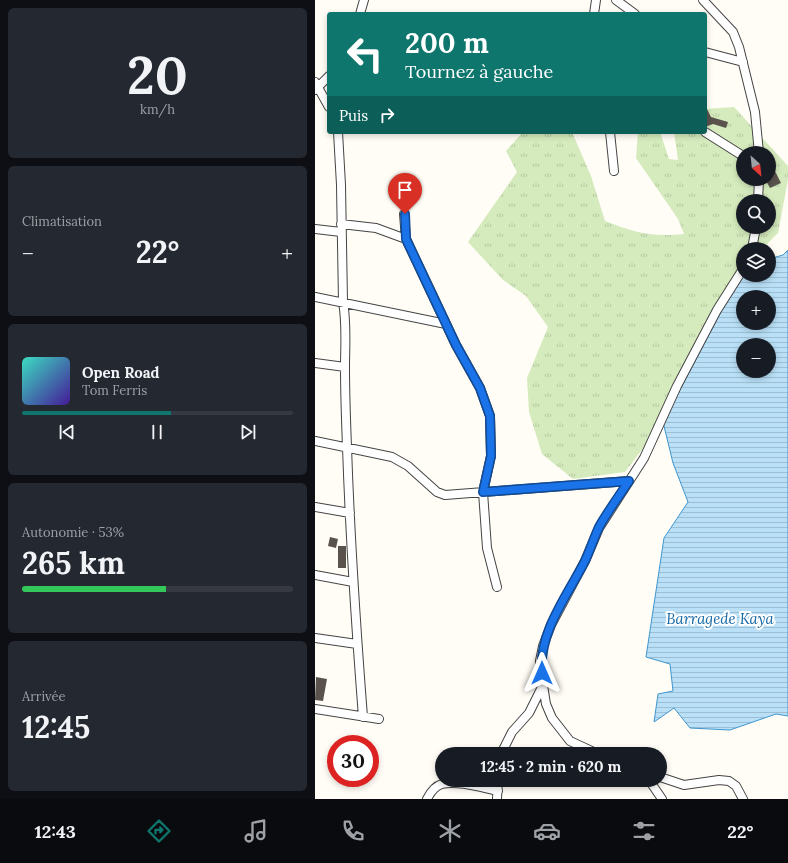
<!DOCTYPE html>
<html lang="fr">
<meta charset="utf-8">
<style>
body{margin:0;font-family:Lora,serif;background:#242831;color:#f1f3f6;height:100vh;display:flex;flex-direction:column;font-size:15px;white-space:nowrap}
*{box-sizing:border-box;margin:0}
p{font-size:13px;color:#9ea1a6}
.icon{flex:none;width:22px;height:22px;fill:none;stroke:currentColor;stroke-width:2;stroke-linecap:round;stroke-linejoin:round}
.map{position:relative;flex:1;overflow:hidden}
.panel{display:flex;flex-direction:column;gap:8px;padding:8px;background:#0d0f14;width:315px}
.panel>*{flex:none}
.banner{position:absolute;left:12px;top:12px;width:380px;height:122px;border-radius:4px;box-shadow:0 2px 6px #0003;background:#0f766e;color:#fff;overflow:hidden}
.needle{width:26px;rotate:153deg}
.tools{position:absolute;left:421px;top:146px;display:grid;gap:8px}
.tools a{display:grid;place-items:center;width:40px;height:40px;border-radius:50%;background:#171b24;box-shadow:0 2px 6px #0003;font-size:20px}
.speed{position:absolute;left:12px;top:735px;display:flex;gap:8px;font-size:20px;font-weight:700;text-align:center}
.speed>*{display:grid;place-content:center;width:52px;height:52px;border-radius:50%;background:#171b24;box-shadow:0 2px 6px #0003;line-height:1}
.speed .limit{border:6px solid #d22;background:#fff;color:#111}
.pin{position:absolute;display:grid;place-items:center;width:34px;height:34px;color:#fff;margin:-41px -17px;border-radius:50% 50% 50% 0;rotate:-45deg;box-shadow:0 0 4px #0007}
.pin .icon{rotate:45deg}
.me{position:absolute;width:44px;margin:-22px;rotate:0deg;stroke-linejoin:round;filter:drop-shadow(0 0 3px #0008)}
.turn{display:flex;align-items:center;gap:14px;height:84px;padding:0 12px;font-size:18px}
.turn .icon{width:52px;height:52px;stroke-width:2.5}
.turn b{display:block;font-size:28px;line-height:34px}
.then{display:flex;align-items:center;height:38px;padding:0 12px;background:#0003;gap:8px;font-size:15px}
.big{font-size:30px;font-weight:700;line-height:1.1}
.panel .tile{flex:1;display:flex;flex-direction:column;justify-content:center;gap:6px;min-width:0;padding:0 14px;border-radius:6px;background:#242831}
.panel .dial{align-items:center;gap:0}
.dial b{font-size:52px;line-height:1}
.song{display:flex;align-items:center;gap:12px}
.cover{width:48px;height:48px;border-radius:6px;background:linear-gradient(135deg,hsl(170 70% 55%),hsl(260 70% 35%))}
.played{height:4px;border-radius:2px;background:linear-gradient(90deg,#0f766e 55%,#363941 55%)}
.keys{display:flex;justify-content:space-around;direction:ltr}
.heat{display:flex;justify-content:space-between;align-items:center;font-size:22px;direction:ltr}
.charge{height:6px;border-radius:3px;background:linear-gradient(90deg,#34c759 53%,#363941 0)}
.trip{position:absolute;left:120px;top:747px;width:232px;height:40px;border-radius:20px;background:#171b24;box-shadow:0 2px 6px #0003;font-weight:700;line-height:40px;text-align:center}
.tabs{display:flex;height:64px;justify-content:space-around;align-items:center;background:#090b0e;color:#9ea1a6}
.tabs .icon{width:28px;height:28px}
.tabs .active{color:#0f766e}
.tabs b{font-size:18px;color:#f1f3f6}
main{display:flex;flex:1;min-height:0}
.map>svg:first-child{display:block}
</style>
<main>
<section class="panel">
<div class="tile dial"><b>20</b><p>km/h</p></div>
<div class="tile"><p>Climatisation</p>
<div class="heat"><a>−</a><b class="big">22°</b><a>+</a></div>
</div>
<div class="tile">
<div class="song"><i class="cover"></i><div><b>Open Road</b><p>Tom Ferris</p></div></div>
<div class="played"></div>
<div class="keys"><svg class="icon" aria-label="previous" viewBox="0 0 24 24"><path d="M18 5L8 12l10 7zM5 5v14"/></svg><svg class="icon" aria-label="pause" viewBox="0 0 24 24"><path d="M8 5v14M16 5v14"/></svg><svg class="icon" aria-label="next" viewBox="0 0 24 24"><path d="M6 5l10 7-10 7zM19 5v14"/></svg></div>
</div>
<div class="tile"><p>Autonomie · 53%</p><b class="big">265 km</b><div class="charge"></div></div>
<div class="tile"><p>Arrivée</p><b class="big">12:45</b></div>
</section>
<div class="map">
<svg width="473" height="799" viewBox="0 0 473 799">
<defs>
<pattern id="grass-tufts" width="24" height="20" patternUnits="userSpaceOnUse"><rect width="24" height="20" fill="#d5ebbd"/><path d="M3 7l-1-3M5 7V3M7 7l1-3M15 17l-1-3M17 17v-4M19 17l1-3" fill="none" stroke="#b6c8a1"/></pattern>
<pattern id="water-rules" width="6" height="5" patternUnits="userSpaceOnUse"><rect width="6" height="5" fill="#b9e0f7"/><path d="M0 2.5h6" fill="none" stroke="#9ebfd3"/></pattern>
</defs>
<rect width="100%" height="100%" fill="#fffdf5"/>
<path fill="url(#grass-tufts)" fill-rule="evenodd" d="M419,107L473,166V179L463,233L447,249H428V270L348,422L310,472L258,479L227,454L214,412L212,378L233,327L211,296L188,280L153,242L202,172L191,151L208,132H257L276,176L290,221C321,233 335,237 369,234L363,219L321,158L323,132H345L354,159L363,160L359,132H390V109ZM428,153H454V179H428ZM428,201H454V227H428Z"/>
<path fill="url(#water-rules)" stroke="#3f96cf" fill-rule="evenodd" d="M473,250V716L461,714L415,730L375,728L359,708L339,722L343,694L358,691L355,664L331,657L349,538L373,502L358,463L348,422L428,270V275H454V259L468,255ZM428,297H454V323H428ZM428,345H454V371H428Z"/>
<path fill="#5a524d" d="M390,105L396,117L413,122L411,128L398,124L390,127Z
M459,169L466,183L455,188L450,179H454V171Z
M15,537L23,539L21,548L13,546Z
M23,546H31V568H23Z
M1,677L12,679L8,701L0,700Z"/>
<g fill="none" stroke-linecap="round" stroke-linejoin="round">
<g stroke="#444" stroke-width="10">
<path id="minor" d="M301,0L320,14
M388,0L418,32L424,47L440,112L444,153
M45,14L49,0
M279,14L281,0
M390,52L428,62
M0,82L14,107
M0,90L14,76
M23,132L26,185L28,302C32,324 30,345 30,368C30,394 31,421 32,447C35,537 41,627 48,717
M295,132L299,171
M390,132L428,156
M443,201L444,179
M89,214L91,239L141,345L165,388L175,416L176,456L168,492L172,548L182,587
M26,224L61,228L91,239
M0,229L26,232
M437,249L441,227
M0,297L131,324
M0,363L30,367
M0,441L77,457L93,466L122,492L130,495L314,481
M0,507L35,513
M0,575L38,582
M0,638L42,644
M0,709L64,719
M186,754L197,732L214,713L228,685
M283,754L255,741L237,718L231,704L228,685L225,661L228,646L236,625L270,561L284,528L329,458L362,386L402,310L428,269
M345,777L369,785L404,780L414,781L421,786L428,799
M334,780L347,799
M112,799C115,793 120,786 127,784C142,780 168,788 183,791
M182,799L183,780"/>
</g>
<use href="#minor" stroke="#fff" stroke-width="8"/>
</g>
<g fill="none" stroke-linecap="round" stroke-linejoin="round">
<g stroke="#114b97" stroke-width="10">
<path id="route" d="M90,214L91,239L141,345L165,388L175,416L176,456L168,492L314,481C304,496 293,511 284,527C279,538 275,550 270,561C252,596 223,633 227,673"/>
</g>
<use href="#route" stroke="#1a73e8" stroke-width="7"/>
</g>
<g text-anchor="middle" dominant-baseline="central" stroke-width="4" stroke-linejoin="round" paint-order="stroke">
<g font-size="15" font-style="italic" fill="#1768a6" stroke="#fff">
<text x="405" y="618">Barragede Kaya</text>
</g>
</g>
</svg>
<div class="tools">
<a><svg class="needle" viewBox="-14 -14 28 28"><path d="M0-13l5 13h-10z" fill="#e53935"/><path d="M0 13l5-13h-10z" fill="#9ea1a6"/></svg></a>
<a><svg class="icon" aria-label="search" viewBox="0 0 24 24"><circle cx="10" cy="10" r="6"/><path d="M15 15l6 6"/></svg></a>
<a><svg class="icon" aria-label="layers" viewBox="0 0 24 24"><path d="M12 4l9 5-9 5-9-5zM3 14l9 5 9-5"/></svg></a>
<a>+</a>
<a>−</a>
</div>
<div class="speed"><div class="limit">30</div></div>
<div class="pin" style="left:90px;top:214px;background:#d93025"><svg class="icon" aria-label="arrive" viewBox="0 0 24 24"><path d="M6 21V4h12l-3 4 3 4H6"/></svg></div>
<svg class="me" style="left:227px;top:673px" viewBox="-20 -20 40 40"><path d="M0-17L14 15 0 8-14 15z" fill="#1a73e8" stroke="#fff" stroke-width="4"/></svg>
<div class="trip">12:45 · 2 min · 620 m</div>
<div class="banner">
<div class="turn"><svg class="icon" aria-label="left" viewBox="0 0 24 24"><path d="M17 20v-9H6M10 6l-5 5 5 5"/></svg><div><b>200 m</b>Tournez à gauche</div></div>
<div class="then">Puis<svg class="icon" aria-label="right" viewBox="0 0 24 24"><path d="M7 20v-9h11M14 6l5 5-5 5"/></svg></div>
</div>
</div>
</main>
<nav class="tabs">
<b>12:43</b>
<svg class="icon active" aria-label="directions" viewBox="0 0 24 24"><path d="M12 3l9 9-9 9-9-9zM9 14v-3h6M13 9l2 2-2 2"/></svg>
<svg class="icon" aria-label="music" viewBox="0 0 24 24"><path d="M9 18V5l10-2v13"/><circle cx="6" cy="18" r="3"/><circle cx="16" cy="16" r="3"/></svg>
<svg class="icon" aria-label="phone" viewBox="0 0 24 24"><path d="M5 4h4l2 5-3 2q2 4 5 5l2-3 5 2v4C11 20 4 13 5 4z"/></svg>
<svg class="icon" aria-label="climate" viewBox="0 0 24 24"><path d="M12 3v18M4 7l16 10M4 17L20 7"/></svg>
<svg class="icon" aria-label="car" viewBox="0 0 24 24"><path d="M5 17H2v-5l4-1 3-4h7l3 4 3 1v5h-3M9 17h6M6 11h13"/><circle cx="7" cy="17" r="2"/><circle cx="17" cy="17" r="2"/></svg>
<svg class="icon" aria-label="filters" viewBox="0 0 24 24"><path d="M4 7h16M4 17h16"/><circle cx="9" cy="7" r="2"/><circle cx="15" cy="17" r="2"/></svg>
<b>22°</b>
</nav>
